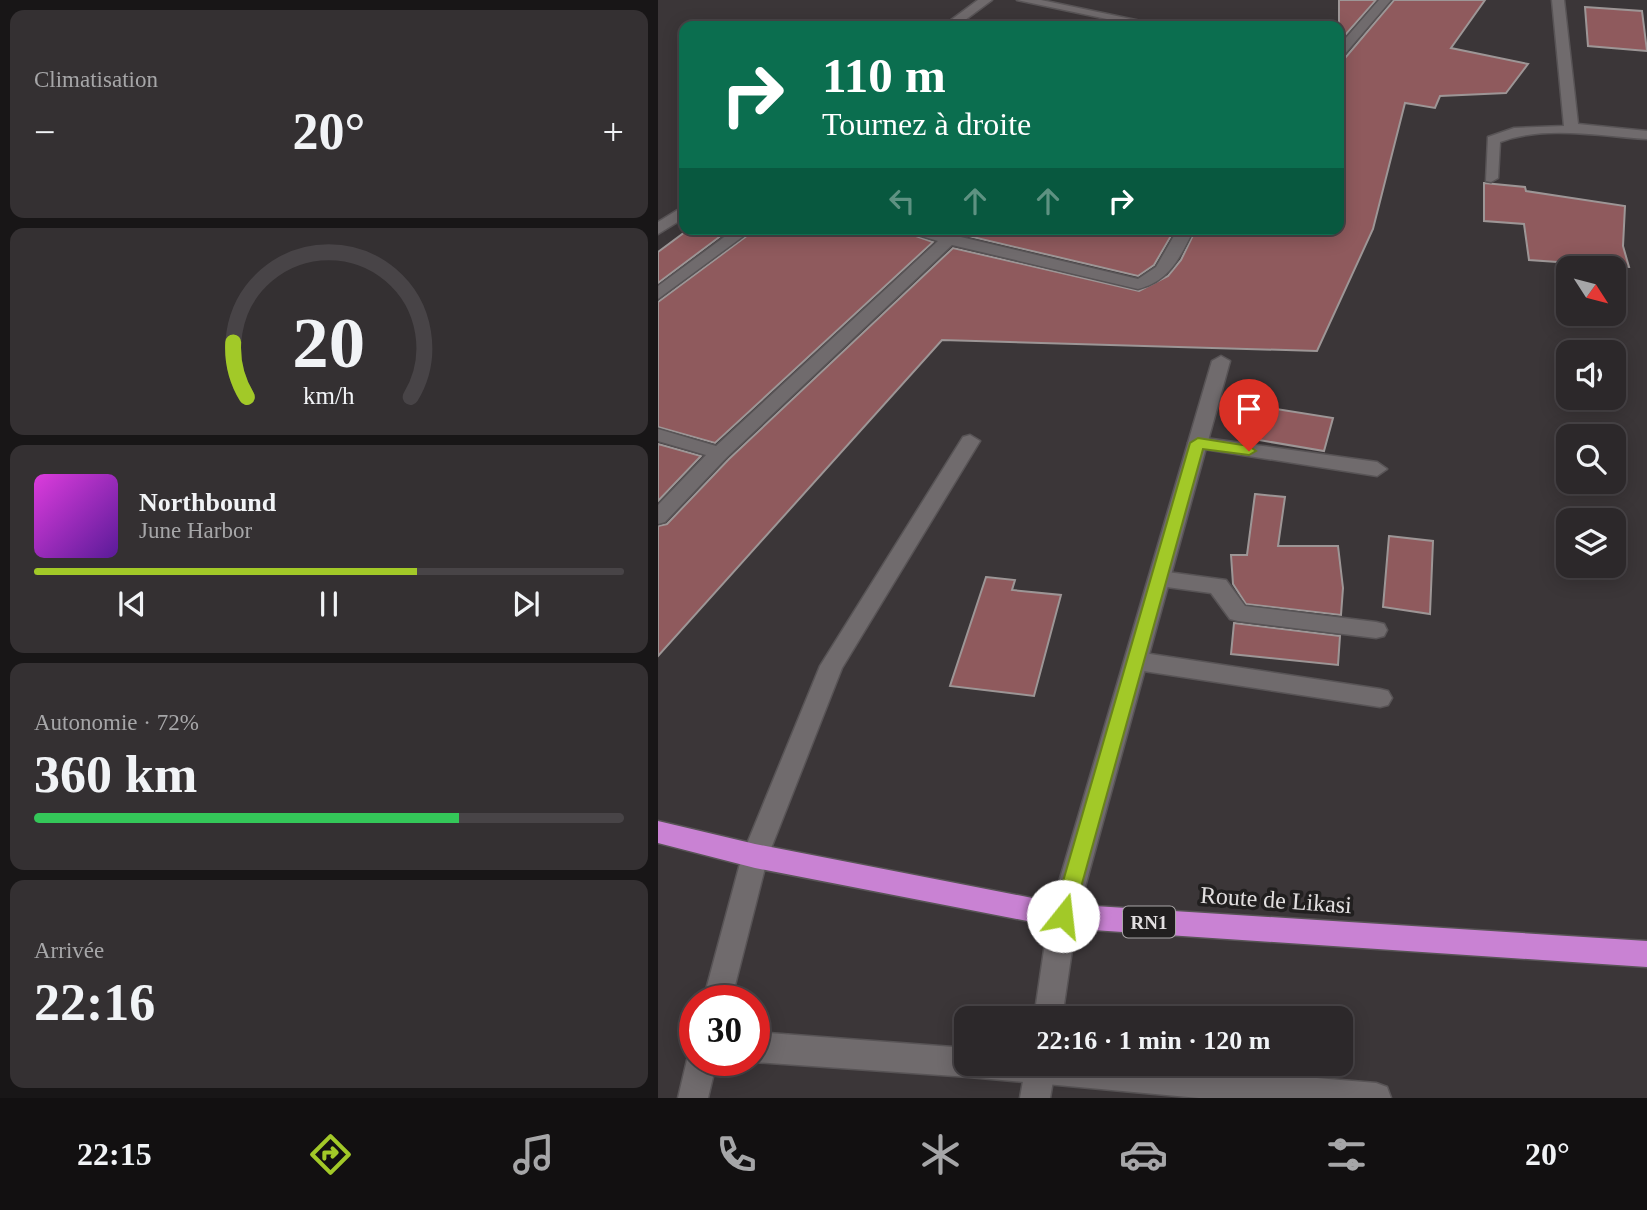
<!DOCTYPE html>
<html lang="fr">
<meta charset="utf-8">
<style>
body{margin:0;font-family:"Times New Roman",serif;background:#343032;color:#f1f3f6;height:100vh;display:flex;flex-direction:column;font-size:26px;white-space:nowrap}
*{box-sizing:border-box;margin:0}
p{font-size:23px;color:#a6a6a8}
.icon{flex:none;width:38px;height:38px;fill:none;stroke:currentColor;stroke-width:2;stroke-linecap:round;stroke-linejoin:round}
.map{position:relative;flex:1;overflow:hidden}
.panel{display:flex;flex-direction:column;gap:10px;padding:10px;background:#181617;width:658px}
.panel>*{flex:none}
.banner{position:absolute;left:21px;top:21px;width:665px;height:214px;border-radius:14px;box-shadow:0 4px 18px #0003,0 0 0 2px #484447;background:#0b6e4f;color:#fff;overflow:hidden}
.needle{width:46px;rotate:126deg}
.buttons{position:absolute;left:898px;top:256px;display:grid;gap:14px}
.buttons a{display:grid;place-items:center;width:70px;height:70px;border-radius:14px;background:#2c282a;box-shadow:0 4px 18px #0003,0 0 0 2px #484447;font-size:35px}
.speed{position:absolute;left:21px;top:985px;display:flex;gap:14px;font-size:35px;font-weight:700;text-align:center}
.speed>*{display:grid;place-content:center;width:91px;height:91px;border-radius:50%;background:#2c282a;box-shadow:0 4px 18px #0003,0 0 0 2px #484447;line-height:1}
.speed .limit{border:10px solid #d22;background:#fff;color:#111}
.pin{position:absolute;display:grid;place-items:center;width:60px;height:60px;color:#fff;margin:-72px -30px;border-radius:50% 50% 50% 0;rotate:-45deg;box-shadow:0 0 7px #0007}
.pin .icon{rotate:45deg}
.me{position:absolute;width:77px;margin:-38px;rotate:16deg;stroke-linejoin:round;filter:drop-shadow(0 0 5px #0008)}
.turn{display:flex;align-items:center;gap:24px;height:147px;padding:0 28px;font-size:32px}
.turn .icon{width:91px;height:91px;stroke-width:2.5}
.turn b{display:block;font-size:49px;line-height:60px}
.lanes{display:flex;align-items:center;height:66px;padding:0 28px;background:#0003;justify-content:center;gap:35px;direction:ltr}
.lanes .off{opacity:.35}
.big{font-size:52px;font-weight:700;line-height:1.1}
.panel .card{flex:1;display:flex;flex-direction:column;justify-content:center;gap:10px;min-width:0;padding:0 24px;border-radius:14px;background:#343032}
.panel .dial{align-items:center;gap:0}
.dial svg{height:182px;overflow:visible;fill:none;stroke:#484447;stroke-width:7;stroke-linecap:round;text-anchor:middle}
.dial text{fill:#f1f3f6;stroke:none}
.song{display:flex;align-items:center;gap:21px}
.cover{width:84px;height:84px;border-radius:10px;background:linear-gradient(135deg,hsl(300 70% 55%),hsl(270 70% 35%))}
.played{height:7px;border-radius:4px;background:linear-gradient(90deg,#a2c928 65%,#484447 65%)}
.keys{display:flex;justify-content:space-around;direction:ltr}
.heat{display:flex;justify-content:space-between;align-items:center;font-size:38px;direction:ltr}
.charge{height:10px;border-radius:5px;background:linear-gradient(90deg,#34c759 72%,#484447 0)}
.trip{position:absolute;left:296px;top:1006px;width:399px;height:70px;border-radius:14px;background:#2c282a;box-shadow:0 4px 18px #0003,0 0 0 2px #484447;font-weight:700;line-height:70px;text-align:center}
.tab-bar{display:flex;height:112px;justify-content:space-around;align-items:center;background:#121011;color:#a6a6a8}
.tab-bar .icon{width:49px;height:49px}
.tab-bar .current{color:#a2c928}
.tab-bar b{font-size:32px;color:#f1f3f6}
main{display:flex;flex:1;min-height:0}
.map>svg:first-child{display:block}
</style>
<main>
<section class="panel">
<div class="card"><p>Climatisation</p>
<div class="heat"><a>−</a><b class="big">20°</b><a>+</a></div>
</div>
<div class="card dial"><svg viewBox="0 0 100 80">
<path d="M14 69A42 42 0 1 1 86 69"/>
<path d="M14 69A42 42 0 0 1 8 45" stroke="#a2c928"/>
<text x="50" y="56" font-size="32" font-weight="700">20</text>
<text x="50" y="72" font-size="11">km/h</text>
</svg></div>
<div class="card">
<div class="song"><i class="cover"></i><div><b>Northbound</b><p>June Harbor</p></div></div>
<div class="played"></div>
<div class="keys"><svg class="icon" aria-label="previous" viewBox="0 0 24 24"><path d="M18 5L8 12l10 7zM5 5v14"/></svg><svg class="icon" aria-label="pause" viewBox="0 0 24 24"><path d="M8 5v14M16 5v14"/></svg><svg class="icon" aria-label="next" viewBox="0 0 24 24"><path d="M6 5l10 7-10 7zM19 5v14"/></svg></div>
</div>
<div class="card"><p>Autonomie · 72%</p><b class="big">360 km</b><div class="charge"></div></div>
<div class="card"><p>Arrivée</p><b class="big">22:16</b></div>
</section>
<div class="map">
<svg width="989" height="1098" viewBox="0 0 989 1098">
<rect width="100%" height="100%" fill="#3b3638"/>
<path fill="#8f5a5d" stroke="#9d9696" stroke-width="2" d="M681,0H718L681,42Z
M736,0H827L793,48L870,64L848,93L782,96L777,108L747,103L715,229L659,351L284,340L0,656V526L9,524L71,459L295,248L481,291L510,276L523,260L538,229H681V59L687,58Z
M927,7L984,11L989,51L930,46Z
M826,183L867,187L868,191L967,206L965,246L971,267L871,260L866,224L826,221Z
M31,229H72L0,283V252Z
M98,229H238L275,242L57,443L0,427V302Z
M281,229H517L496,265L480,276Z
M605,407L675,418L666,451L595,439Z
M0,444L43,456L0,501Z
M597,494L627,497L620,546H680L685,588L683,615L588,604L575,584L573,555H589Z
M731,536L775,541L772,614L725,607Z
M328,577L357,580L354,590L403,595L376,696L292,686Z
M576,623L682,636L680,665L573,654Z"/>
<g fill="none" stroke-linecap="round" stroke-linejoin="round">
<g stroke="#585456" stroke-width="3">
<path id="lane" d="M320,0H334L299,26H285Z
M359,0H383L506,26H482Z
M721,0H733L685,56L681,57V46Z
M894,0H906L920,124L989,131V139C942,136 886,125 842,142L840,178L833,182L828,181L830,137L856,128L906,126Z
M26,206V218L0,234V222Z
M77,229H95L0,299V286Z
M240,229H269L480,279L498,267L520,229H536C522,257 512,281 480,289L294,245L69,457L7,522L0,524V505L48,455L0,441V429L58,446L280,241Z
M312,435L322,441L184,668L110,856L73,1001H45L84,856L162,666L305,437Z
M540,437L719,462L729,469L719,476L533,447L530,443Z
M502,571L568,580L587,606L718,622L726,624L729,630L726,636L718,638L580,621L572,619L553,593L494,585L491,579L494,573Z
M479,652L722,689L730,691L734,698L730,705L722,707L479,670L471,667L468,661L471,655Z
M96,1032L308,1048V1064H493L718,1083L729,1087L733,1098H541L311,1077L96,1062L93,1060H96Z
M37,1048V1060H59L50,1098H20L29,1060Z"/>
</g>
<g stroke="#585456" stroke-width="3">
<path id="street" d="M563,356L572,361L419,916L404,1018H376L391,916L554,361Z
M368,1064H398L392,1098H362Z"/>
</g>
<g stroke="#585456" stroke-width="3">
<path id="highway" d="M0,821L97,844L405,904L989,941V967L405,928L97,868L0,843Z"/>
</g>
<use href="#lane" fill="#706b6d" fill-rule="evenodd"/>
<use href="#street" fill="#706b6d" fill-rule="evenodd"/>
<use href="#highway" fill="#c982d3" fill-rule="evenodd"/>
</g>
<path fill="#a2c928" stroke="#69831a" stroke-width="2" d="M540,438L591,446L598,451L591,455L545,449L415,916L412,923L405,926L398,923L395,916L532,443Z"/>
<g text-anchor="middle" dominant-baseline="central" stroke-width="7" stroke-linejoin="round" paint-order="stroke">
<rect fill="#211f1f" stroke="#a9a6a7" stroke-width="2" x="465" y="906.5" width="52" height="31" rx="5"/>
<g font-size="19" font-weight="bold" fill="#e3e0e1">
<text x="491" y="922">RN1</text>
</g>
<g font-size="24" fill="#e3e0e1" stroke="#211f1f">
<text transform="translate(618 900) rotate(4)">Route de Likasi</text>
</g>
</g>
</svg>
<div class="buttons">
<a><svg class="needle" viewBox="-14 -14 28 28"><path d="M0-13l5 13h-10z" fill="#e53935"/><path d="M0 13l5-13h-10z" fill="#a6a6a8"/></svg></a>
<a><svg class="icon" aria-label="sound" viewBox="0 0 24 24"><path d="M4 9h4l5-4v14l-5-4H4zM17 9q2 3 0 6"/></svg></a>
<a><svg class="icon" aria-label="search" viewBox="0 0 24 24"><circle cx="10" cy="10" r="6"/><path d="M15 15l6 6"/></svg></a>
<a><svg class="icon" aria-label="layers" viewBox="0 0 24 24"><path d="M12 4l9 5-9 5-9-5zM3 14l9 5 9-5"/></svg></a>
</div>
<div class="speed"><div class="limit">30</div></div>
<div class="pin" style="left:591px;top:451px;background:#d93025"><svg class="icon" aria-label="arrive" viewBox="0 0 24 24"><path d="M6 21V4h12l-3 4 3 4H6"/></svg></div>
<svg class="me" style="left:405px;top:916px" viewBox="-20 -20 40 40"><circle r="19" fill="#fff"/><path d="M0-13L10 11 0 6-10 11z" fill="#a2c928"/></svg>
<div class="trip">22:16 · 1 min · 120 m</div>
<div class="banner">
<div class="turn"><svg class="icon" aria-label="right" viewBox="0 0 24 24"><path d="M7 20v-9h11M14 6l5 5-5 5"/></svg><div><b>110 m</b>Tournez à droite</div></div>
<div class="lanes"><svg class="icon off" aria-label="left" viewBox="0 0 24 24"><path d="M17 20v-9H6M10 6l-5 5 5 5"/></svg><svg class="icon off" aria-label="ahead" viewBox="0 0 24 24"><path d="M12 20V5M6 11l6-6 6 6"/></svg><svg class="icon off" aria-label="ahead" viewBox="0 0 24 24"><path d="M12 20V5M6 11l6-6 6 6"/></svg><svg class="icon" aria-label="right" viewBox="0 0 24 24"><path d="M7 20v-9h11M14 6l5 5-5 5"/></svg></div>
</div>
</div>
</main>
<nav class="tab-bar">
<b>22:15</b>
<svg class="icon current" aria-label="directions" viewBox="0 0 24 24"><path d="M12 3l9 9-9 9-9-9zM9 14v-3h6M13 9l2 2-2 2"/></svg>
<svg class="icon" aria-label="music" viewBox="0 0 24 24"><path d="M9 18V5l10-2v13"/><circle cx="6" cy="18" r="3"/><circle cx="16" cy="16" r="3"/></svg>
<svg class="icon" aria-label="phone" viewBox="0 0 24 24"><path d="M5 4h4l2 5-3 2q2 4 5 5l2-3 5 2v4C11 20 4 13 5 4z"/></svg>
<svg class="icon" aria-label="climate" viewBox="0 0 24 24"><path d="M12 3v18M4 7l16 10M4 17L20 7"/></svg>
<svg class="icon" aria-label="car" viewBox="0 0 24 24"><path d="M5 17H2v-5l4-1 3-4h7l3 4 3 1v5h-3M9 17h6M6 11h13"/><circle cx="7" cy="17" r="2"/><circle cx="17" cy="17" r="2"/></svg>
<svg class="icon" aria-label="filters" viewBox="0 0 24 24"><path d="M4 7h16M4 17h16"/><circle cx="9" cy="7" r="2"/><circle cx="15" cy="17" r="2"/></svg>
<b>20°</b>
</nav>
